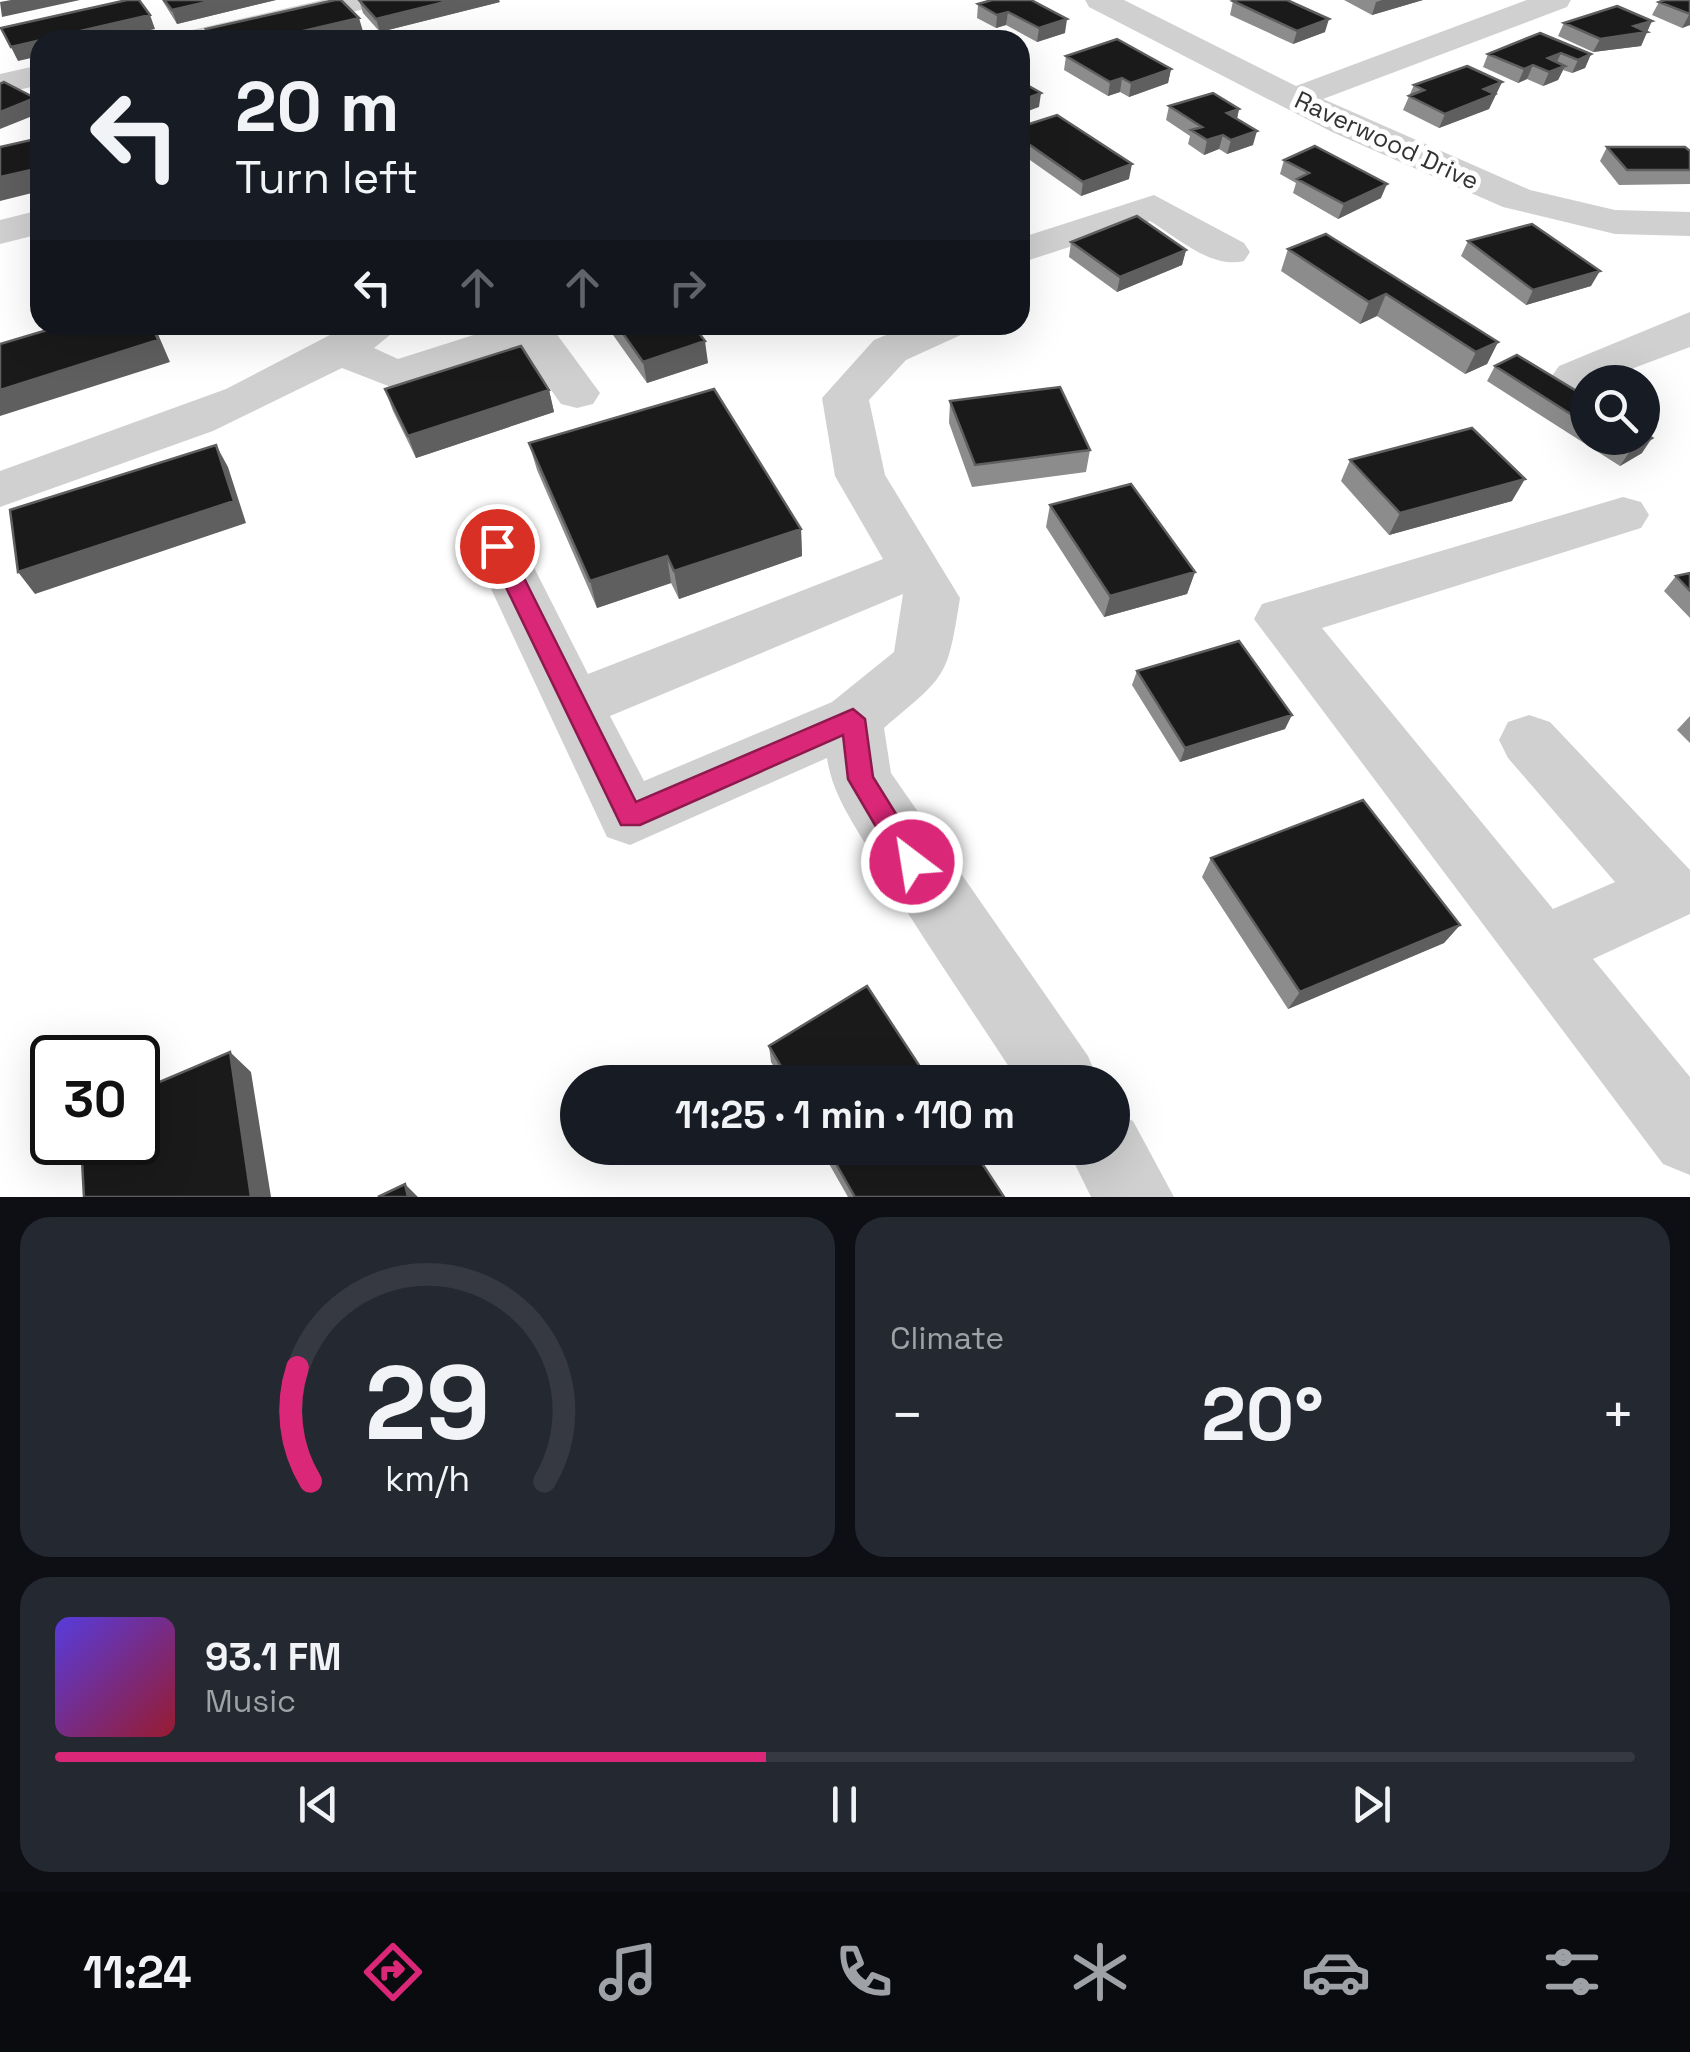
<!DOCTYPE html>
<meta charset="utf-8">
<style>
body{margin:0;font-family:"Space Grotesk",sans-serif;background:#242831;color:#f1f3f6;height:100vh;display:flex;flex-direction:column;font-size:38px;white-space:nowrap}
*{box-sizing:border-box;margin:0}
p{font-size:32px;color:#9ea1a6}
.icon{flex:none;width:55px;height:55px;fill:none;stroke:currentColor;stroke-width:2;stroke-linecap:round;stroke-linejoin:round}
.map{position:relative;height:1197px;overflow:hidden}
.details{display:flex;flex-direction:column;gap:20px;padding:20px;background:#0d0f14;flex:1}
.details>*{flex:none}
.top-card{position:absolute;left:30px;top:30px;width:1000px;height:305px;border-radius:30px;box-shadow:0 10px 40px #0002;background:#171b24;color:#f1f3f6;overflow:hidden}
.buttons{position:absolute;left:1570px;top:365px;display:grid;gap:20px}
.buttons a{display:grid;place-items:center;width:90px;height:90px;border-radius:50%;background:#171b24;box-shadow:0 10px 40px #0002;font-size:50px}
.speed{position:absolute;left:30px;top:1035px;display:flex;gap:20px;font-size:50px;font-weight:700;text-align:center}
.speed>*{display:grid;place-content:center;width:130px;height:130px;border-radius:50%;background:#171b24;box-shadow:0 10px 40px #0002;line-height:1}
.speed .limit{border:5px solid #111;border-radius:15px;background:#fff;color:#111}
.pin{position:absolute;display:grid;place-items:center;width:85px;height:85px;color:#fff;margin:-42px;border:5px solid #fff;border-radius:50%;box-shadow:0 2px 10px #0007}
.me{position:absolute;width:110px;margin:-55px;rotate:329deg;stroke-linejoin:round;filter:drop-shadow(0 0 8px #0008)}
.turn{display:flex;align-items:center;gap:35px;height:210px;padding:0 40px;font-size:45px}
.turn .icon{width:130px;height:130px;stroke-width:2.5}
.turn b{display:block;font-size:70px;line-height:85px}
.lanes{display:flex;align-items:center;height:95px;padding:0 40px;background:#0003;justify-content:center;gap:50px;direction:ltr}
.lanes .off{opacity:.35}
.big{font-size:75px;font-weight:600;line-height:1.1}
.details .tile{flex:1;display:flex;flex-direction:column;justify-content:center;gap:15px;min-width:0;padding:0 35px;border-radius:30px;background:#242831}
.details .dial{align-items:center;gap:0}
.dial svg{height:260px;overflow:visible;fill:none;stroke:#363941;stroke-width:7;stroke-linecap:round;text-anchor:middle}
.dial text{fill:#f1f3f6;stroke:none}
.song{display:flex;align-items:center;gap:30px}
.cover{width:120px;height:120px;border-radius:15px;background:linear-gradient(135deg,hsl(250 70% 55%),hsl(350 70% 35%))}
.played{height:10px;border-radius:5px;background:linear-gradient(90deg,#db2777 45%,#363941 45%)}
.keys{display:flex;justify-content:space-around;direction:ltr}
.heat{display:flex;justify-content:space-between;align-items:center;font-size:55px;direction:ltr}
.details .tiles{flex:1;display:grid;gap:20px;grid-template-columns:1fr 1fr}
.tile:last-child{grid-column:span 2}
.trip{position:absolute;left:560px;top:1065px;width:570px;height:100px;border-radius:50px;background:#171b24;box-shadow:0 10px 40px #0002;font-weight:600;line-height:100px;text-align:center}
.tab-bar{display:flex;height:160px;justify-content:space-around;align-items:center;background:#090b0e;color:#9ea1a6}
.tab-bar .icon{width:70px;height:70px}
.tab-bar .on{color:#db2777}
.tab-bar b{font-size:45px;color:#f1f3f6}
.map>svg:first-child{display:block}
</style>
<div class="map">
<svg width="1690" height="1197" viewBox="0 0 1690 1197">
<rect width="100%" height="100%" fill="#fff"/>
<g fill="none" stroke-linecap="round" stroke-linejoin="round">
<path fill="#d0d0d0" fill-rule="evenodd" d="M322,0H377L373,7L231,40H174L179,33Z
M1085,0H1124L1296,86L1527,0H1571L1567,7L1323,99L1530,190L1615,210L1690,212V236L1615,234L1503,207L1332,132L1089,7Z
M40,65V85L0,94V74Z
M1154,195L1244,243L1250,252L1244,261C1211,269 1178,238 1150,221L1020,263V238Z
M40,210V234L0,244V220Z
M1690,312V347L1575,390L1559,386L1552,376L1559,366Z
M349,325H402L374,348L398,359L505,325H550L600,393L593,404L577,408L561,404L522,349L396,389L342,368L213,431L0,507V471L226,389Z
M910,325H969L963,334L906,360L869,400L885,475L960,598C947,680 947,674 884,728L891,773L1088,1056L1099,1082H1019C970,1007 918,932 872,855C854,824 832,794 827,758L630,845L607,837L471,546L478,532L497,527L516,532L588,674L883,559L835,476L822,398L874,340ZM903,594L894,652L832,702L644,781L610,716Z
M1623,497L1641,502L1649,515L1641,528L1322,628L1553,909L1615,882L1508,758L1499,740L1508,722L1529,715L1550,722L1690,870V914L1593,959L1690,1077V1175L1663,1164L1254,619L1262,604Z
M1112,1112L1133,1121L1174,1197H1091L1067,1148H1112Z"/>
</g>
<path fill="#8c8c8c" d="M162,0H276L177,24Z
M359,0L500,2L380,32L363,13Z
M992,0L1065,33L1037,42L1006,25L996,28L977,18L978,4Z
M1344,0H1423L1372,15Z
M1690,0V25L1682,28L1652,15L1659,2Z
M1233,1L1325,32L1293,44L1230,15Z
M1564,23L1647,32L1641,46L1593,52L1558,36Z
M1540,33L1591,54L1585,68L1572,73L1563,70L1558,80L1543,86L1527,79L1518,83L1483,67L1488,54Z
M1066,56L1171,69L1168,83L1129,97L1120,92L1108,96L1064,70Z
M1502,82L1489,109L1439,128L1403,110L1414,85Z
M1169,106L1239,109L1237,119L1253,145L1227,154L1219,149L1204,155L1188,144L1190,136L1166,120Z
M1020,127L1129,179L1081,196L1020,153Z
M1607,147L1690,151V184L1619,185L1600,161Z
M1284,160L1381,198L1338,219L1293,193L1296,183L1280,174Z
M1468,241L1591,286L1526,305L1461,256Z
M1071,242L1186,250L1182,265L1117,292L1069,257Z
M1288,249L1498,342L1487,364L1465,374L1377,316L1360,324L1281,271Z
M606,325H693L708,363L647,383Z
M1495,366L1588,398V438H1642V453L1620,466L1487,381Z
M385,389L549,390L554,412L416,458L393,411Z
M950,401L1090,450L1086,472L972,487L949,423Z
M529,443L801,529L802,556L679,599L671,583L597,608L537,470Z
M1350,460L1512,501L1389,535L1341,481Z
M1050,505L1195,572L1187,594L1104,617L1046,527Z
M1690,573V618L1664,591L1676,576Z
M1137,671L1285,729L1180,762L1132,685Z
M1690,716V743L1677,730Z
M1211,858L1460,925L1444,943L1288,1009L1202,877Z
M769,1046L930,1082H783L771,1062Z
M820,1148H972L1004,1197H848Z"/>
<path fill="#5f5f5f" d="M11,0H80L2,17L0,2Z
M215,0H276L177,24L172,10Z
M453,0H499L500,2L380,32L376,19Z
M1382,0H1423L1372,15L1376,2Z
M1008,12L1006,25L996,28L997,15Z
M1690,14V25L1682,28L1689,15Z
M150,15L155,29L107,40H43Z
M359,18L365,38L355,40H265Z
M1067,19L1065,33L1037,42L1039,28Z
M1329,19L1325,32L1293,44L1297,31Z
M1652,21L1641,46L1593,52L1600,39Z
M40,41V56L18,61L11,47Z
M1561,53L1555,66L1548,58Z
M1591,54L1585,68L1572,73L1578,60Z
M1533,65L1527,79L1518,83L1524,69Z
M1565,66L1558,80L1543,86L1549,72Z
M1171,69L1168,83L1129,97L1131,83Z
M1122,78L1120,92L1108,96L1110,82Z
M1502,82L1489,109L1439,128L1445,114L1484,89Z
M1041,93L1039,107L1020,114V101Z
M35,98L40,108V113L0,129V112Z
M1239,109L1236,123L1227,113Z
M1257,131L1253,145L1227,154L1231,140Z
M1223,135L1219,149L1204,155L1207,140Z
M1132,164L1129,179L1081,196L1083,182Z
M40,168V191L0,201V177Z
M1387,184L1381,198L1338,219L1344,204Z
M1186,250L1182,265L1117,292L1120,277Z
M1600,271L1591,286L1526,305L1533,290Z
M1386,294L1377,316L1360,324L1369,302Z
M152,325H154L170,362L0,416V390Z
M705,341L708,363L647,383L643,362Z
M1498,342L1487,364L1465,374L1476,352Z
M549,390L554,412L416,458L408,436Z
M1652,438L1642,453L1620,466L1630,451Z
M216,445L228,467L246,523L35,594L18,572Z
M1525,479L1512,501L1389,535L1400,513Z
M801,529L802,556L679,599L674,571Z
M667,556L671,583L597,608L590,581Z
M1195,572L1187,594L1104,617L1110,596Z
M1292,715L1285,729L1180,762L1185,748Z
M1460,925L1444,943L1288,1009L1300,992Z
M230,1052L251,1072L271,1197H251Z
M405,1184L418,1197H408Z"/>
<path fill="#1a1a1a" stroke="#5f5f5f" stroke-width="2.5" d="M127,0H139L150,15L11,47L1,28Z
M164,0H215L172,10Z
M335,0H341L359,18L265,40H214L206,29Z
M359,0H453L376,19Z
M992,0H1031L1067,19L1039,28L1008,12L997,15L978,4Z
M1237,0H1287L1329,19L1297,31L1233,1Z
M1665,0H1690V14L1659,2Z
M1617,6L1652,21L1634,26L1647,32L1600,39L1564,23Z
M1540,33L1591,54L1578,60L1561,53L1548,58L1565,66L1549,72L1533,65L1524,69L1488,54Z
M184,34L187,40H158Z
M1117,39L1171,69L1131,83L1122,78L1110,82L1066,56Z
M1467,66L1502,82L1484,89L1495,94L1445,114L1409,96L1424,90L1414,85Z
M1020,81L1041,93L1020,101Z
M4,82L35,98L0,112V84Z
M1213,93L1239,109L1227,113L1257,131L1231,140L1223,135L1207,140L1191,130L1202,127L1169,106Z
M1057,115L1132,164L1083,182L1020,138V127Z
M40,138V168L0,177V147Z
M1315,146L1387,184L1344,204L1297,179L1309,173L1284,160Z
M1607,147H1685L1690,151V170H1627Z
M1137,216L1186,250L1120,277L1071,242Z
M1532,224L1600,271L1533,290L1468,241Z
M1326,234L1498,342L1476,352L1386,294L1369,302L1288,249Z
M64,325H152L158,340L0,390V344Z
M617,325H693L705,341L643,362Z
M521,346L549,390L408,436L385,389Z
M1517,355L1588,398V425L1495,366Z
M1060,387L1090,450L975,465L950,401Z
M714,389L801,529L674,571L667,556L590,581L529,443Z
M1472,428L1525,479L1400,513L1350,460Z
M1642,432L1652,438L1630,451L1608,438H1642Z
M216,445L234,501L18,572L10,510Z
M1131,484L1195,572L1110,596L1050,505Z
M1690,573V591L1676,576Z
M1239,641L1292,715L1185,748L1137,671Z
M1363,800L1460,925L1300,992L1211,858Z
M867,986L930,1082H790L769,1046Z
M230,1052L251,1197H84L81,1142H138V1091Z
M827,1148H972L1004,1197H855Z
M405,1184L408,1197H378Z"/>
<path fill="#db2777" stroke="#8e194d" stroke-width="2.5" d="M497,538L508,546L636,802L853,709L865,719L873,777L921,854L925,862L921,871L912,875L902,871L848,779L843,735L640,825H621L486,546Z"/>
<g text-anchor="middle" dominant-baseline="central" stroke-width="10" stroke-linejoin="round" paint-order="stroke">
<g font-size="25" fill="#333" stroke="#fff">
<text transform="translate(1387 140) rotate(25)">Raverwood Drive</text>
</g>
</g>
</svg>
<div class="buttons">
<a><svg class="icon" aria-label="search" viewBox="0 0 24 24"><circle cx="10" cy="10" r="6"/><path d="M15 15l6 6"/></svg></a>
</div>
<div class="speed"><div class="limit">30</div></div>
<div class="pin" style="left:497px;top:546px;background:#d93025"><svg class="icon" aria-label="arrive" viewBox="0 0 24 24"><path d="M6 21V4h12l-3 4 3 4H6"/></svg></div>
<svg class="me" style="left:912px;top:862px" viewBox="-20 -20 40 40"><circle r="17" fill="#db2777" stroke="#fff" stroke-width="3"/><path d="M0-11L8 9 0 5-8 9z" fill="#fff"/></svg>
<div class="trip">11:25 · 1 min · 110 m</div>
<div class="top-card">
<div class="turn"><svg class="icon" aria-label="left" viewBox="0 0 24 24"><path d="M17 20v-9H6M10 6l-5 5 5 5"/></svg><div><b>20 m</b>Turn left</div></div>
<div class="lanes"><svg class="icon" aria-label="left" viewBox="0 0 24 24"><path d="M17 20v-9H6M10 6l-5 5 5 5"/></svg><svg class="icon off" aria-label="ahead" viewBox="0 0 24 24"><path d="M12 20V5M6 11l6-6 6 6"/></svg><svg class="icon off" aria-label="ahead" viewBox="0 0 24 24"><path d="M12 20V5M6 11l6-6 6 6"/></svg><svg class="icon off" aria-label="right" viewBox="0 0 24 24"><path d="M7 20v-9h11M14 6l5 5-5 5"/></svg></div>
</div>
</div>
<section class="details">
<div class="tiles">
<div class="tile dial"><svg viewBox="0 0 100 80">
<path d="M14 69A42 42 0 1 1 86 69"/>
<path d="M14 69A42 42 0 0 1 10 34" stroke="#db2777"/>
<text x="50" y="56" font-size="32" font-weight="700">29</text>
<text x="50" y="72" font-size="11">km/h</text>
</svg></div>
<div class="tile"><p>Climate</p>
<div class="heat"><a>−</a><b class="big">20°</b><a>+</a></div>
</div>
<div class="tile">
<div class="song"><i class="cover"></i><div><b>93.1 FM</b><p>Music</p></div></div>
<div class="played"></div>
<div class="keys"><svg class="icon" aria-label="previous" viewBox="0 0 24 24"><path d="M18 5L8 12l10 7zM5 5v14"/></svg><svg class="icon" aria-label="pause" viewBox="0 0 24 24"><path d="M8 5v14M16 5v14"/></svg><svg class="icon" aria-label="next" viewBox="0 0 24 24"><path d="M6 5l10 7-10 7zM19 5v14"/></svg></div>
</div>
</div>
</section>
<nav class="tab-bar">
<b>11:24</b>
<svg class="icon on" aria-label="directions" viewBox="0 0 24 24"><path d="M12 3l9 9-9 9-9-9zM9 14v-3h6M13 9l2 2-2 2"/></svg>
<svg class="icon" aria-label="music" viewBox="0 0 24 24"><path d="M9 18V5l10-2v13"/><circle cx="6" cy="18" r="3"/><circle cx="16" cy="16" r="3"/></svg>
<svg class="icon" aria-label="phone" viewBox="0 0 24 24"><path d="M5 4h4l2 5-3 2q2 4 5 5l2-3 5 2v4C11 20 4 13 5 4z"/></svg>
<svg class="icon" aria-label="climate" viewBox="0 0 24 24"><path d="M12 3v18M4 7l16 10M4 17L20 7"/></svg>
<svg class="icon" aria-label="car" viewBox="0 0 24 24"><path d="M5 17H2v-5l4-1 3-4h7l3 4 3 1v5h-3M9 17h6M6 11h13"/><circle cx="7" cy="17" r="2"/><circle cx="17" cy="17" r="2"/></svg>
<svg class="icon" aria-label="filters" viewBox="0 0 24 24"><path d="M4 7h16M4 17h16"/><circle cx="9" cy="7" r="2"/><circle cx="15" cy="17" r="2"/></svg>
</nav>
